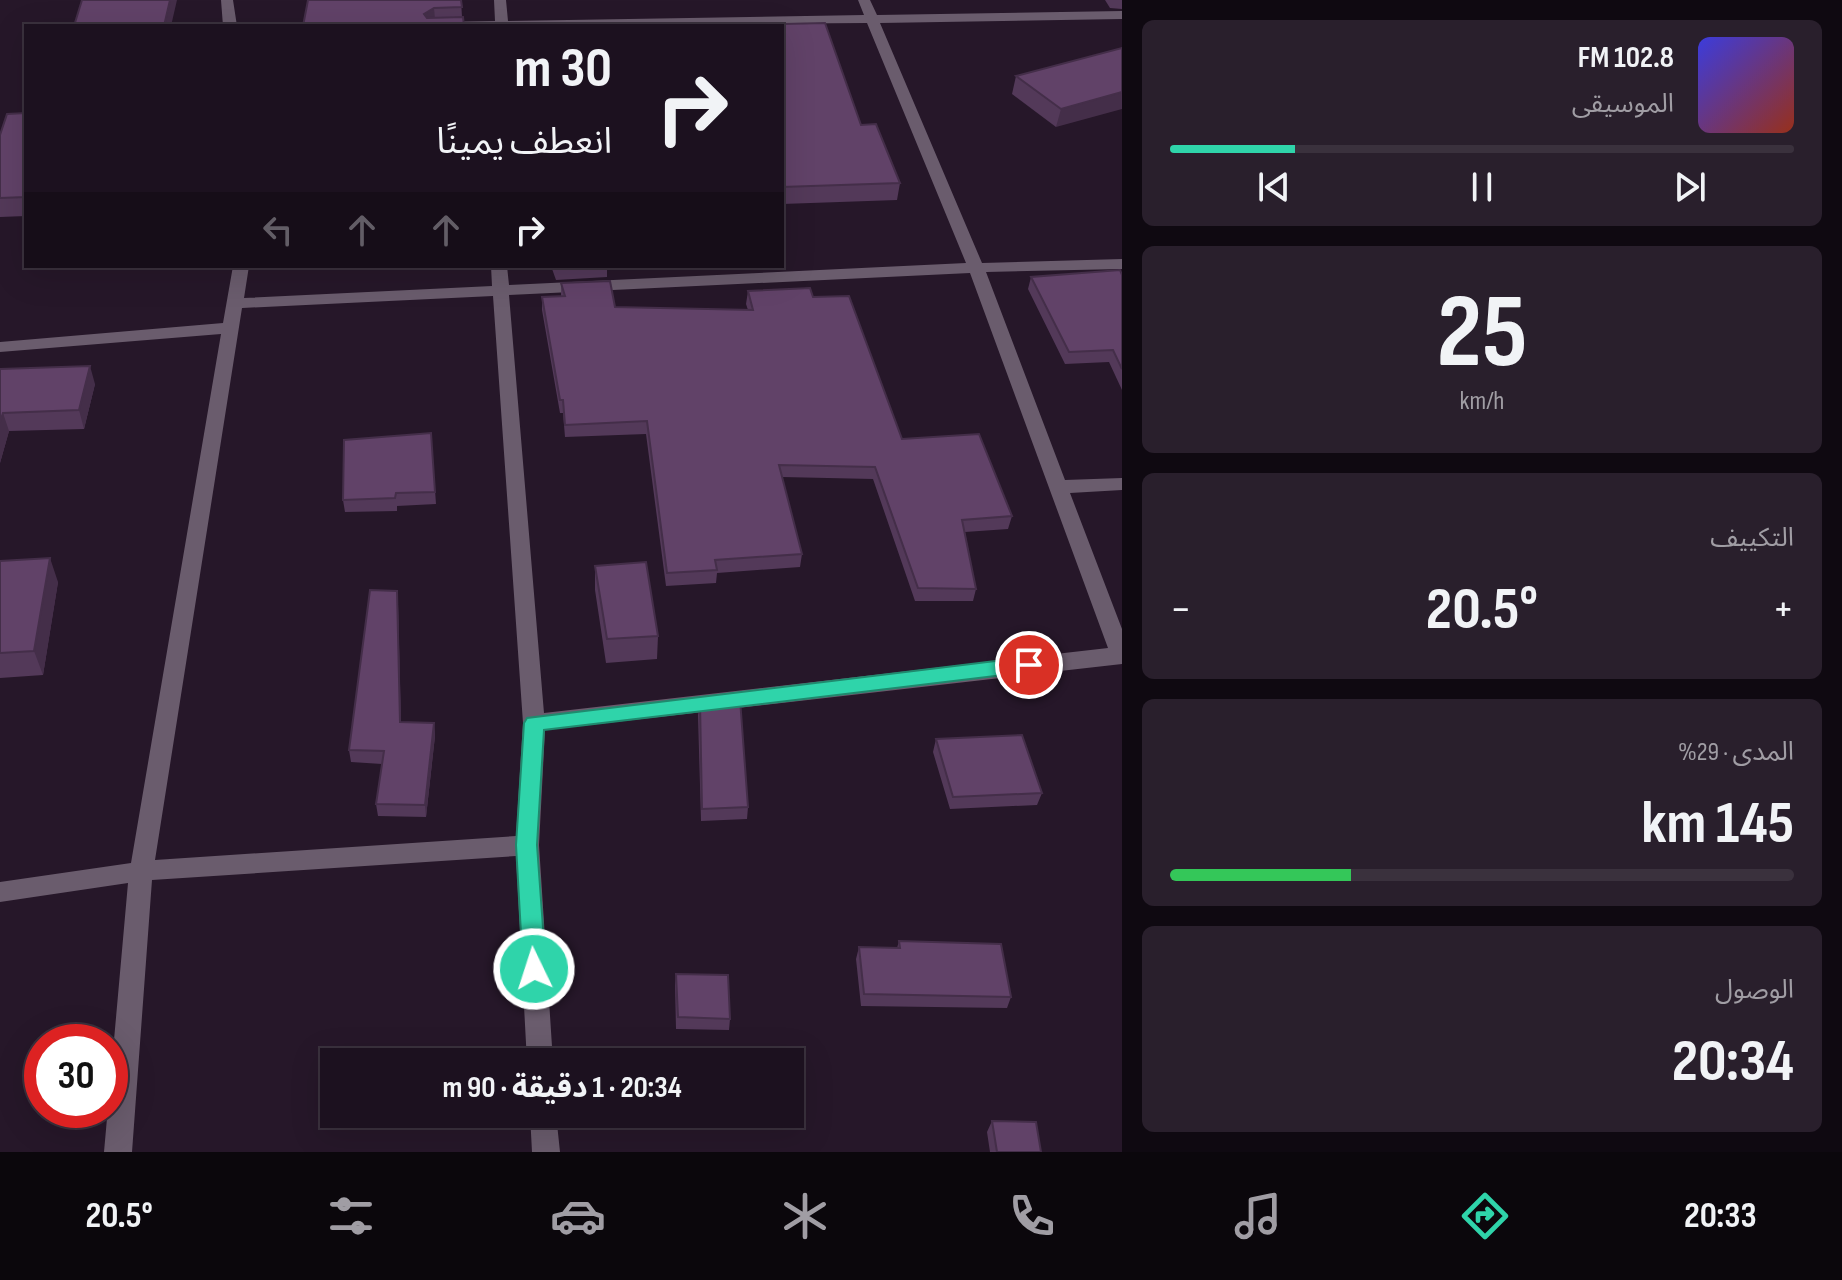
<!DOCTYPE html>
<html lang="ar">
<meta charset="utf-8">
<style>
body{margin:0;font-family:"Sofia Sans Condensed","Noto Sans Arabic",sans-serif;background:#291f2c;color:#f1f3f6;direction:rtl;height:100vh;display:flex;flex-direction:column;font-size:30px;white-space:nowrap}
*{box-sizing:border-box;margin:0}
p{font-size:26px;color:#a09da4}
.icon{flex:none;width:44px;height:44px;fill:none;stroke:currentColor;stroke-width:2;stroke-linecap:round;stroke-linejoin:round}
.map{position:relative;flex:1;overflow:hidden;direction:ltr}
.drawer{display:flex;flex-direction:column;gap:20px;padding:20px;background:#0f0911;width:720px}
.drawer>*{flex:none}
.hud{position:absolute;left:24px;top:24px;width:760px;height:244px;border-radius:0px;box-shadow:0 8px 32px #0002,0 0 0 2px #3a313d;direction:rtl;background:#1c111f;color:#f1f3f6;overflow:hidden}
.speed{position:absolute;left:24px;top:1024px;display:flex;gap:16px;font-size:40px;font-weight:700;text-align:center}
.speed>*{display:grid;place-content:center;width:104px;height:104px;border-radius:50%;background:#1c111f;box-shadow:0 8px 32px #0002,0 0 0 2px #3a313d;line-height:1}
.speed .limit{border:12px solid #d22;background:#fff;color:#111}
.pin{position:absolute;display:grid;place-items:center;width:68px;height:68px;color:#fff;margin:-34px;border:4px solid #fff;border-radius:50%;box-shadow:0 2px 8px #0007}
.me{position:absolute;width:88px;margin:-44px;rotate:356deg;stroke-linejoin:round;filter:drop-shadow(0 0 6px #0008)}
.turn{display:flex;align-items:center;gap:28px;height:168px;padding:0 40px;font-size:36px}
.turn .icon{width:104px;height:104px;stroke-width:2.5}
.turn b{display:block;font-size:56px;line-height:68px}
.lanes{display:flex;align-items:center;height:76px;padding:0 40px;background:#0003;justify-content:center;gap:40px;direction:ltr}
.lanes .off{opacity:.35}
.big{font-size:60px;font-weight:700;line-height:1.1}
.drawer .widget{flex:1;display:flex;flex-direction:column;justify-content:center;gap:12px;min-width:0;padding:0 28px;border-radius:12px;background:#291f2c}
.drawer .dial{align-items:center;gap:0}
.dial b{font-size:104px;line-height:1}
.song{display:flex;align-items:center;gap:24px}
.cover{width:96px;height:96px;border-radius:12px;background:linear-gradient(135deg,hsl(240 70% 55%),hsl(10 70% 35%))}
.played{height:8px;border-radius:4px;background:linear-gradient(90deg,#2fd4aa 20%,#3a313d 20%)}
.keys{display:flex;justify-content:space-around;direction:ltr}
.heat{display:flex;justify-content:space-between;align-items:center;font-size:44px;direction:ltr}
.charge{height:12px;border-radius:6px;background:linear-gradient(90deg,#34c759 29%,#3a313d 0)}
.trip{position:absolute;left:320px;top:1048px;width:484px;height:80px;border-radius:0px;background:#1c111f;box-shadow:0 8px 32px #0002,0 0 0 2px #3a313d;font-weight:700;line-height:80px;text-align:center;direction:rtl}
.menu{display:flex;height:128px;justify-content:space-around;align-items:center;background:#0b070c;color:#a09da4}
.menu .icon{width:56px;height:56px}
.menu .selected{color:#2fd4aa}
.menu b{font-size:36px;color:#f1f3f6}
main{display:flex;flex:1;min-height:0}
.map>svg:first-child{display:block}
</style>
<main>
<section class="drawer">
<div class="widget">
<div class="song"><i class="cover"></i><div><b>102.8 FM</b><p>الموسيقى</p></div></div>
<div class="played"></div>
<div class="keys"><svg class="icon" aria-label="previous" viewBox="0 0 24 24"><path d="M18 5L8 12l10 7zM5 5v14"/></svg><svg class="icon" aria-label="pause" viewBox="0 0 24 24"><path d="M8 5v14M16 5v14"/></svg><svg class="icon" aria-label="next" viewBox="0 0 24 24"><path d="M6 5l10 7-10 7zM19 5v14"/></svg></div>
</div>
<div class="widget dial"><b>25</b><p>km/h</p></div>
<div class="widget"><p>التكييف</p>
<div class="heat"><a>−</a><b class="big">20.5°</b><a>+</a></div>
</div>
<div class="widget"><p>المدى · 29%</p><b class="big">145 km</b><div class="charge"></div></div>
<div class="widget"><p>الوصول</p><b class="big">20:34</b></div>
</section>
<div class="map">
<svg width="1122" height="1152" viewBox="0 0 1122 1152">
<rect width="100%" height="100%" fill="#261729"/>
<g fill="none" stroke-linecap="round" stroke-linejoin="round">
<path fill="#6a5c6d" fill-rule="evenodd" d="M221,0H233L237,26H223Z
M494,0H506L508,21L864,15L858,0H870L877,15L1122,11V19L880,23L982,263L1122,259V269L986,272L1065,480L1122,478V490L1070,493L1122,629V664L545,730L539,845L553,1062H527L516,856L152,880L132,1152H104L128,883L0,902V882L131,863L221,334L0,352V342L223,323L233,266H249L244,298L492,286L491,266H507L509,285L966,263L867,23L428,26L435,22L495,21ZM970,273L1108,648L544,713L509,295ZM493,296L523,723L516,836L155,860L242,308Z
M530,1114H556L560,1152H532Z"/>
</g>
<path fill="#533959" d="M461,0L462,17L303,26Z
M1105,0H1122V9L1110,8Z
M782,26L861,125L900,183L897,200L782,204Z
M1122,48L1056,127L1012,94L1016,76Z
M26,113V216L0,217V135Z
M551,266H607V277L556,280Z
M1122,275V390L1109,362L1065,364L1028,289L1031,277Z
M561,283L615,307L748,310L746,304L748,291L813,297L902,439L1012,516L1008,529L965,532L976,589L973,601H915L873,479L782,477L802,554L800,567L717,573L716,583L666,586L646,434L565,437L563,413H560L542,310V297L561,296Z
M0,369L95,384L84,429L9,431L0,463Z
M431,433L436,504L397,506V511L345,512L343,500Z
M0,561L58,582L43,675L0,678Z
M595,566L658,636L657,659L606,663L595,590Z
M398,604L401,722L434,723L435,736L426,817L378,816L376,804L382,764L351,762L349,750Z
M700,703L748,807L747,819L701,821L698,715Z
M936,739L1042,793L1037,805L950,809L933,752Z
M899,941L1011,997L1007,1008L861,1006L856,959L859,947L897,948Z
M676,974L730,1019L729,1030L676,1029L675,985Z
M992,1121L1041,1152H990L987,1132Z"/>
<path fill="#442e49" d="M170,0H177L171,26H164Z
M434,8L435,19L425,25L424,14Z
M1122,92V109L1056,127L1061,109Z
M90,366L95,384L84,429L79,410Z
M3,413L9,431L0,463V422Z
M50,558L58,582L43,675L34,651Z
M397,591L398,604L401,735L400,722Z
M434,723L435,736L426,817L425,805Z"/>
<path fill="#614268" stroke="#442e49" stroke-width="2" d="M82,0H170L164,26H74Z
M308,0H461L462,7L434,8L424,14L427,18L463,17L464,26H303Z
M825,23L861,125L876,124L900,183L782,187V26L738,25Z
M1122,48V92L1061,109L1016,76Z
M26,113V197L0,198V135L7,114Z
M1120,270L1122,275V369L1113,350L1069,352L1031,277Z
M610,281L615,307L753,310L748,291L810,288L813,297L849,296L902,439L979,434L1012,516L962,520L976,589L918,588L875,467L779,465L802,554L715,560L717,570L667,573L647,421L565,425L563,400H560L542,297L565,296L561,283Z
M90,366L79,410L3,413L0,422V369Z
M431,433L435,492L396,493L395,498L343,500L344,440Z
M50,558L34,651L0,653V561Z
M646,562L658,636L607,639L595,566Z
M370,590L397,591L400,722L434,723L425,805L376,804L384,751L349,750Z
M740,699L748,807L702,809L700,703Z
M1022,735L1042,793L953,797L936,739Z
M899,941L1001,944L1011,997L864,994L859,947L900,948Z
M676,974L728,975L730,1019L678,1017Z
M992,1121L1036,1122L1041,1152H997Z"/>
<path fill="#2fd4aa" stroke="#1f8a6e" stroke-width="2" d="M1029,657L1035,659L1038,665L1035,670L1029,672L544,730L537,845L546,969L542,976L534,979L526,976L523,969L516,845L524,723L527,718Z"/>
</svg>
<div class="speed"><div class="limit">30</div></div>
<div class="pin" style="left:1029px;top:665px;background:#d93025"><svg class="icon" aria-label="arrive" viewBox="0 0 24 24"><path d="M6 21V4h12l-3 4 3 4H6"/></svg></div>
<svg class="me" style="left:534px;top:969px" viewBox="-20 -20 40 40"><circle r="17" fill="#2fd4aa" stroke="#fff" stroke-width="3"/><path d="M0-11L8 9 0 5-8 9z" fill="#fff"/></svg>
<div class="trip">20:34 · 1 دقيقة · 90 m</div>
<div class="hud">
<div class="turn"><svg class="icon" aria-label="right" viewBox="0 0 24 24"><path d="M7 20v-9h11M14 6l5 5-5 5"/></svg><div><b>30 m</b>انعطف يمينًا</div></div>
<div class="lanes"><svg class="icon off" aria-label="left" viewBox="0 0 24 24"><path d="M17 20v-9H6M10 6l-5 5 5 5"/></svg><svg class="icon off" aria-label="ahead" viewBox="0 0 24 24"><path d="M12 20V5M6 11l6-6 6 6"/></svg><svg class="icon off" aria-label="ahead" viewBox="0 0 24 24"><path d="M12 20V5M6 11l6-6 6 6"/></svg><svg class="icon" aria-label="right" viewBox="0 0 24 24"><path d="M7 20v-9h11M14 6l5 5-5 5"/></svg></div>
</div>
</div>
</main>
<nav class="menu">
<b>20:33</b>
<svg class="icon selected" aria-label="directions" viewBox="0 0 24 24"><path d="M12 3l9 9-9 9-9-9zM9 14v-3h6M13 9l2 2-2 2"/></svg>
<svg class="icon" aria-label="music" viewBox="0 0 24 24"><path d="M9 18V5l10-2v13"/><circle cx="6" cy="18" r="3"/><circle cx="16" cy="16" r="3"/></svg>
<svg class="icon" aria-label="phone" viewBox="0 0 24 24"><path d="M5 4h4l2 5-3 2q2 4 5 5l2-3 5 2v4C11 20 4 13 5 4z"/></svg>
<svg class="icon" aria-label="climate" viewBox="0 0 24 24"><path d="M12 3v18M4 7l16 10M4 17L20 7"/></svg>
<svg class="icon" aria-label="car" viewBox="0 0 24 24"><path d="M5 17H2v-5l4-1 3-4h7l3 4 3 1v5h-3M9 17h6M6 11h13"/><circle cx="7" cy="17" r="2"/><circle cx="17" cy="17" r="2"/></svg>
<svg class="icon" aria-label="filters" viewBox="0 0 24 24"><path d="M4 7h16M4 17h16"/><circle cx="9" cy="7" r="2"/><circle cx="15" cy="17" r="2"/></svg>
<b>20.5°</b>
</nav>
